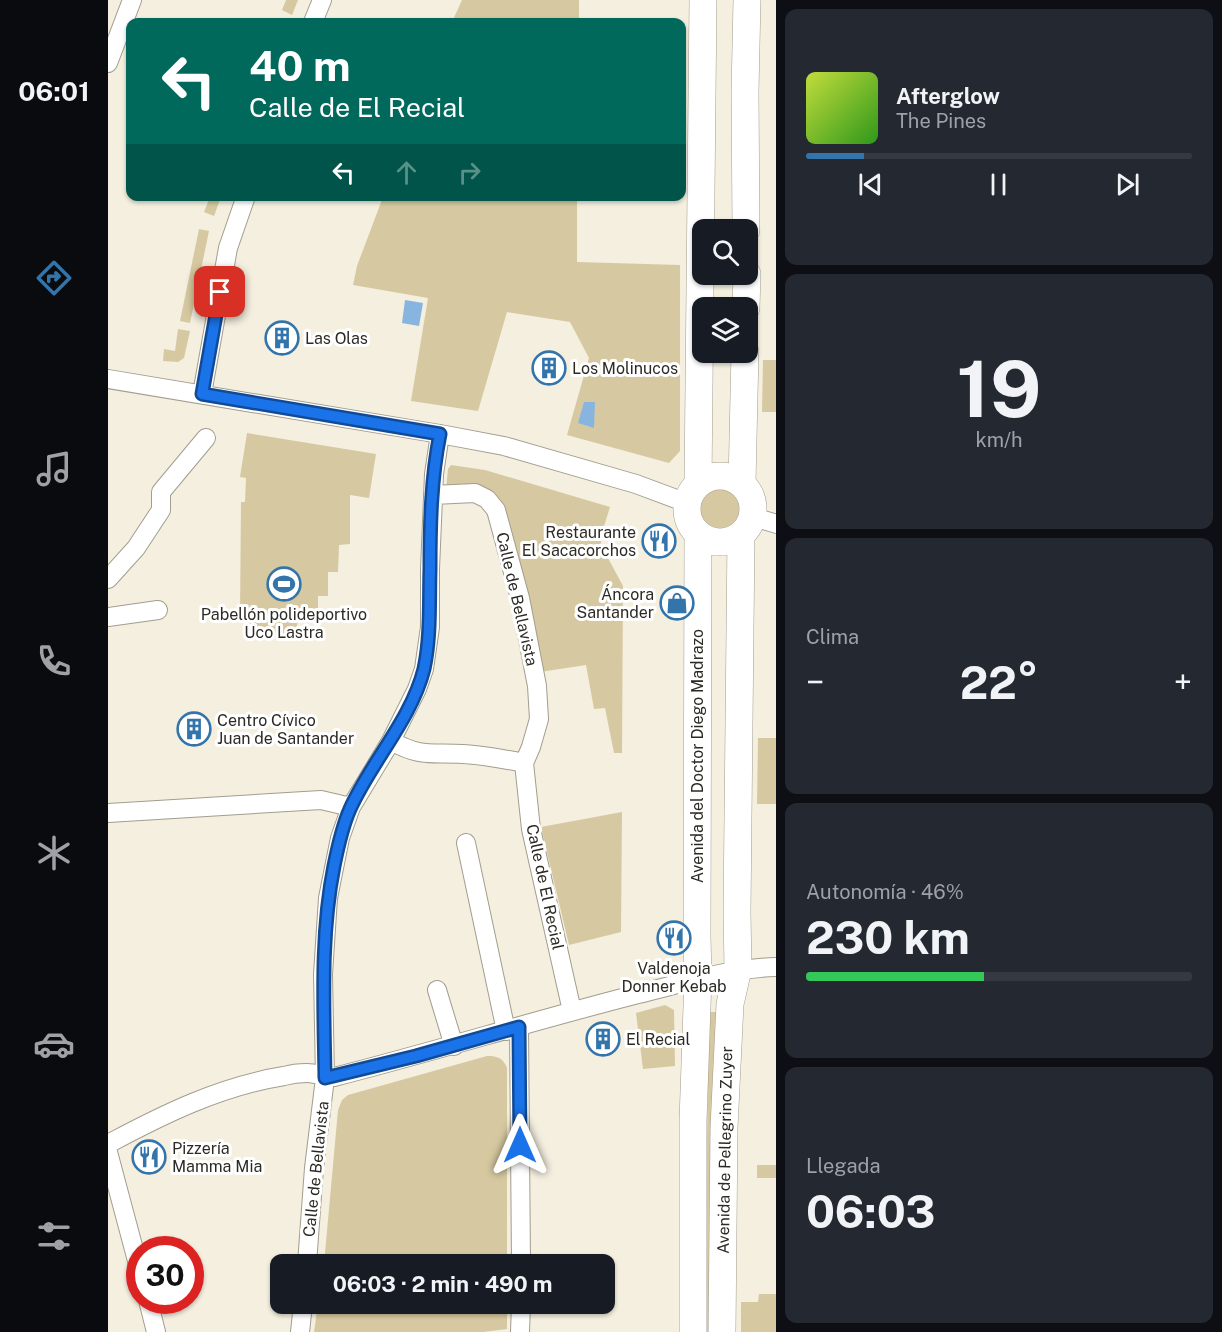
<!DOCTYPE html>
<html lang="es">
<meta charset="utf-8">
<style>
body{margin:0;font-family:"Public Sans",sans-serif;background:#242831;color:#f1f3f6;height:100vh;display:flex;flex-direction:column;font-size:22px;white-space:nowrap}
*{box-sizing:border-box;margin:0}
p{font-size:20px;color:#9ea1a6}
.icon{flex:none;width:33px;height:33px;fill:none;stroke:currentColor;stroke-width:2;stroke-linecap:round;stroke-linejoin:round}
.map{position:relative;flex:1;overflow:hidden}
.side{display:flex;flex-direction:column;gap:9px;padding:9px;background:#0d0f14;width:446px}
.side>*{flex:none}
.banner{position:absolute;left:18px;top:18px;width:560px;height:183px;border-radius:12px;box-shadow:0 2px 4px #0004;background:#00695c;color:#fff;overflow:hidden}
.buttons{position:absolute;left:584px;top:219px;display:grid;gap:12px}
.buttons a{display:grid;place-items:center;width:66px;height:66px;border-radius:12px;background:#171b24;box-shadow:0 2px 4px #0004;font-size:30px}
.speed{position:absolute;left:18px;top:1236px;display:flex;gap:12px;font-size:30px;font-weight:700;text-align:center}
.speed>*{display:grid;place-content:center;width:78px;height:78px;border-radius:50%;background:#171b24;box-shadow:0 2px 4px #0004;line-height:1}
.speed .limit{border:9px solid #d22;background:#fff;color:#111}
.pin{position:absolute;display:grid;place-items:center;width:51px;height:51px;color:#fff;margin:-26px;border-radius:12px;box-shadow:0 3px 9px #0006}
.me{position:absolute;width:66px;margin:-33px;rotate:0deg;stroke-linejoin:round;filter:drop-shadow(0 0 4px #0008)}
.turn{display:flex;align-items:center;gap:21px;height:126px;padding:0 24px;font-size:27px}
.turn .icon{width:78px;height:78px;stroke-width:2.5}
.turn b{display:block;font-size:42px;line-height:51px}
.lanes{display:flex;align-items:center;height:57px;padding:0 24px;background:#0003;justify-content:center;gap:30px;direction:ltr}
.lanes .off{opacity:.35}
.big{font-size:45px;font-weight:700;line-height:1.1}
.side .widget{flex:1;display:flex;flex-direction:column;justify-content:center;gap:9px;min-width:0;padding:0 21px;border-radius:12px;background:#242831}
.side .dial{align-items:center;gap:0}
.dial b{font-size:78px;line-height:1}
.song{display:flex;align-items:center;gap:18px}
.cover{width:72px;height:72px;border-radius:9px;background:linear-gradient(135deg,hsl(70 70% 55%),hsl(110 70% 35%))}
.played{height:6px;border-radius:3px;background:linear-gradient(90deg,#3374ab 15%,#363941 15%)}
.keys{display:flex;justify-content:space-around;direction:ltr}
.heat{display:flex;justify-content:space-between;align-items:center;font-size:33px;direction:ltr}
.charge{height:9px;border-radius:4px;background:linear-gradient(90deg,#34c759 46%,#363941 0)}
.trip{position:absolute;left:162px;top:1254px;width:345px;height:60px;border-radius:12px;background:#171b24;box-shadow:0 2px 4px #0004;font-weight:700;line-height:60px;text-align:center}
main{display:flex;flex:1;min-height:0}
.dock{display:flex;flex-direction:column;width:108px;justify-content:space-around;align-items:center;background:#090b0e;color:#9ea1a6}
.dock .icon{width:42px;height:42px}
.dock .active{color:#3374ab}
.dock b{font-size:27px;color:#f1f3f6}
.map>svg:first-child{display:block}
</style>
<main>
<nav class="dock">
<b>06:01</b>
<svg class="icon active" aria-label="directions" viewBox="0 0 24 24"><path d="M12 3l9 9-9 9-9-9zM9 14v-3h6M13 9l2 2-2 2"/></svg>
<svg class="icon" aria-label="music" viewBox="0 0 24 24"><path d="M9 18V5l10-2v13"/><circle cx="6" cy="18" r="3"/><circle cx="16" cy="16" r="3"/></svg>
<svg class="icon" aria-label="phone" viewBox="0 0 24 24"><path d="M5 4h4l2 5-3 2q2 4 5 5l2-3 5 2v4C11 20 4 13 5 4z"/></svg>
<svg class="icon" aria-label="climate" viewBox="0 0 24 24"><path d="M12 3v18M4 7l16 10M4 17L20 7"/></svg>
<svg class="icon" aria-label="car" viewBox="0 0 24 24"><path d="M5 17H2v-5l4-1 3-4h7l3 4 3 1v5h-3M9 17h6M6 11h13"/><circle cx="7" cy="17" r="2"/><circle cx="17" cy="17" r="2"/></svg>
<svg class="icon" aria-label="filters" viewBox="0 0 24 24"><path d="M4 7h16M4 17h16"/><circle cx="9" cy="7" r="2"/><circle cx="15" cy="17" r="2"/></svg>
</nav>
<div class="map">
<svg width="669" height="1332" viewBox="0 0 669 1332">
<rect width="100%" height="100%" fill="#f4efdf"/>
<path fill="#d6c9a1" d="M178,0H190L184,15L174,10Z
M354,0H471V22H344Z
M102,197H113L106,216L96,212Z
M275,197H469V262L572,265V451L561,463L459,435L481,358L462,322L399,312L370,411L303,401L320,298L245,285L249,266Z
M91,229L101,231L82,323L72,321Z
M70,329L82,331L76,358L70,362L55,361L56,349L67,351Z
M655,360H668V412H654Z
M139,433L268,454L261,498L242,495V544L231,545L230,572H220V596H210V615H190L189,626C174,640 157,639 142,626V618H132L133,502H137L138,478L132,477Z
M343,465L377,470L502,507L493,536V545L515,586L514,753H506L497,708L486,709L478,665L432,672L397,514L338,490L340,469Z
M589 508a22 22 0 1 1 44 0a22 22 0 1 1-44 0Z
M650,738H668V804H649Z
M514,812L513,932L461,945L433,827Z
M557,1005L566,1010L567,1066L535,1069L528,1013Z
M601,1012H608L603,1332H596Z
M379,1056C390,1056 395,1058 399,1068V1264H216L230,1110L234,1100L240,1095Z
M649,1165H668V1178H649Z
M651,1294H668V1332H633V1302H650Z
M210,1304H399V1329L375,1332H206Z"/>
<path fill="#87b5df" d="M297,300L315,303L311,326L294,323Z
M476,402H487L486,428L470,423Z"/>
<g fill="none" stroke-linecap="round" stroke-linejoin="round">
<g stroke="#a29d8e" stroke-width="20">
<path id="street" d="M205,22L214,0
M0,63L24,0
M0,379L332,434L396,446L528,484L579,503
M94,394L120,248L138,196
M325,495L367,493L379,499L388,510L412,598L429,686L431,719L423,747L416,763
M645,517L669,524
M0,579L28,548L53,510V492L98,438
M0,617L50,610
M283,741C314,758 323,752 355,754C376,755 396,759 416,763
M416,763L423,829L464,1011
M0,813L213,800L243,807
M358,843L398,1031
M329,990L346,1046
M411,1027L413,1264
M0,1144C56,1114 113,1086 176,1076C183,1074 192,1073 199,1073C209,1073 216,1078 226,1077C328,1051 428,1020 530,994C576,983 621,968 669,967
M0,1152L32,1272
M199,1264L206,1168L217,1078L215,974L220,898L232,838L243,807L283,741L309,689L316,669L322,627V569L326,474L332,434
M40,1300L48,1332
M192,1332L195,1304
M412,1332L413,1304"/>
</g>
<g stroke="#a29d8e" stroke-width="28">
<path id="secondary" d="M638,230L637,92L639,0
M638,308L639,274
M579 509a33 33 0 1 1 66 0a33 33 0 1 1-66 0Z
M590,483L595,0
M634,483L637,352
M585,1332V1121L590,978L589,936L590,534
M614,1332L616,1128L622,1004L630,969L629,912L633,535"/>
</g>
<use href="#street" stroke="#fff" stroke-width="18"/>
<use href="#secondary" stroke="#fff" stroke-width="27"/>
</g>
<g fill="none" stroke-linecap="round" stroke-linejoin="round">
<g stroke="#114b97" stroke-width="15">
<path id="route" d="M112,292L94,394L332,434C323,478 322,525 322,569C321,603 323,636 316,669C303,720 263,762 242,809C234,827 230,846 226,866C212,936 216,1007 217,1078L308,1056L411,1027L412,1145"/>
</g>
<use href="#route" stroke="#1a73e8" stroke-width="10"/>
</g>
<defs>
<g id="building-ring" transform="scale(1.725)"><circle r="9.5" fill="#fff" stroke="#3374ab" stroke-width="1.5"/><path d="M-4-6H4V6H1V3H-1V6H-4ZM-2.5-4.3h1.7v1.8h-1.7ZM.8-4.3h1.7v1.8H.8ZM-2.5-1h1.7V.8h-1.7ZM.8-1h1.7V.8H.8Z" fill="#3374ab"/></g>
<g id="restaurant-ring" transform="scale(1.725)"><circle r="9.5" fill="#fff" stroke="#3374ab" stroke-width="1.5"/><path d="M-5-6h1v4h1v-4h1v4h1v-4h1v5L-1.5 .5V6h-2V.5L-5-1ZM5-6V6H3V1.5H1.5Q1.5-4 5-6Z" fill="#3374ab"/></g>
<g id="stadium-ring" transform="scale(1.725)"><circle r="9.5" fill="#fff" stroke="#3374ab" stroke-width="1.5"/><path d="M0-5a6.5 5 0 1 0 0 10a6.5 5 0 1 0 0-10ZM-3.5-1.8h7v3.6h-7Z" fill="#3374ab"/></g>
<g id="shop-ring" transform="scale(1.725)"><circle r="9.5" fill="#fff" stroke="#3374ab" stroke-width="1.5"/><path d="M-5-2.5h2.3a2.7 3.5 0 0 1 5.4 0H5L5.5 6h-11ZM-1.5-2.5h3a1.5 2.3 0 0 0-3 0Z" fill="#3374ab"/></g>
</defs>
<g fill-rule="evenodd">
<use href="#building-ring" x="174" y="338"/>
<use href="#building-ring" x="441" y="368"/>
<use href="#restaurant-ring" x="551" y="541"/>
<use href="#stadium-ring" x="176" y="584"/>
<use href="#shop-ring" x="569" y="603"/>
<use href="#building-ring" x="86" y="729"/>
<use href="#restaurant-ring" x="566" y="938"/>
<use href="#building-ring" x="495" y="1039"/>
<use href="#restaurant-ring" x="41" y="1157"/>
</g>
<g text-anchor="middle" dominant-baseline="central" stroke-width="6" stroke-linejoin="round" paint-order="stroke">
<g font-size="16" fill="#2c2a24" stroke="#fff" text-anchor="start">
<text x="197" y="338">Las Olas</text>
<text x="464" y="368">Los Molinucos</text>
<text x="528" y="532" text-anchor="end">Restaurante<tspan x="528" dy="18">El Sacacorchos</tspan></text>
<text x="546" y="594" text-anchor="end">Áncora<tspan x="546" dy="18">Santander</tspan></text>
<text x="176" y="614" text-anchor="middle">Pabellón polideportivo<tspan x="176" dy="18">Uco Lastra</tspan></text>
<text x="109" y="720">Centro Cívico<tspan x="109" dy="18">Juan de Santander</tspan></text>
<text x="566" y="968" text-anchor="middle">Valdenoja<tspan x="566" dy="18">Donner Kebab</tspan></text>
<text x="518" y="1039">El Recial</text>
<text x="64" y="1148">Pizzería<tspan x="64" dy="18">Mamma Mia</tspan></text>
</g>
<g font-size="16" fill="#2c2a24" stroke="#fff">
<text transform="translate(409 599) rotate(77)">Calle de Bellavista</text>
<text transform="translate(589 756) rotate(-90)">Avenida del Doctor Diego Madrazo</text>
<text transform="translate(437 887) rotate(78)">Calle de El Recial</text>
<text transform="translate(617 1150) rotate(-89)">Avenida de Pellegrino Zuyer</text>
<text transform="translate(208 1169) rotate(-84)">Calle de Bellavista</text>
</g>
</g>
</svg>
<div class="buttons">
<a><svg class="icon" aria-label="search" viewBox="0 0 24 24"><circle cx="10" cy="10" r="6"/><path d="M15 15l6 6"/></svg></a>
<a><svg class="icon" aria-label="layers" viewBox="0 0 24 24"><path d="M12 4l9 5-9 5-9-5zM3 14l9 5 9-5"/></svg></a>
</div>
<div class="speed"><div class="limit">30</div></div>
<div class="pin" style="left:112px;top:292px;background:#d93025"><svg class="icon" aria-label="arrive" viewBox="0 0 24 24"><path d="M6 21V4h12l-3 4 3 4H6"/></svg></div>
<svg class="me" style="left:412px;top:1145px" viewBox="-20 -20 40 40"><path d="M0-17L14 15 0 8-14 15z" fill="#1a73e8" stroke="#fff" stroke-width="4"/></svg>
<div class="trip">06:03 · 2 min · 490 m</div>
<div class="banner">
<div class="turn"><svg class="icon" aria-label="left" viewBox="0 0 24 24"><path d="M17 20v-9H6M10 6l-5 5 5 5"/></svg><div><b>40 m</b>Calle de El Recial</div></div>
<div class="lanes"><svg class="icon" aria-label="left" viewBox="0 0 24 24"><path d="M17 20v-9H6M10 6l-5 5 5 5"/></svg><svg class="icon off" aria-label="ahead" viewBox="0 0 24 24"><path d="M12 20V5M6 11l6-6 6 6"/></svg><svg class="icon off" aria-label="right" viewBox="0 0 24 24"><path d="M7 20v-9h11M14 6l5 5-5 5"/></svg></div>
</div>
</div>
<section class="side">
<div class="widget">
<div class="song"><i class="cover"></i><div><b>Afterglow</b><p>The Pines</p></div></div>
<div class="played"></div>
<div class="keys"><svg class="icon" aria-label="previous" viewBox="0 0 24 24"><path d="M18 5L8 12l10 7zM5 5v14"/></svg><svg class="icon" aria-label="pause" viewBox="0 0 24 24"><path d="M8 5v14M16 5v14"/></svg><svg class="icon" aria-label="next" viewBox="0 0 24 24"><path d="M6 5l10 7-10 7zM19 5v14"/></svg></div>
</div>
<div class="widget dial"><b>19</b><p>km/h</p></div>
<div class="widget"><p>Clima</p>
<div class="heat"><a>−</a><b class="big">22°</b><a>+</a></div>
</div>
<div class="widget"><p>Autonomía · 46%</p><b class="big">230 km</b><div class="charge"></div></div>
<div class="widget"><p>Llegada</p><b class="big">06:03</b></div>
</section>
</main>
